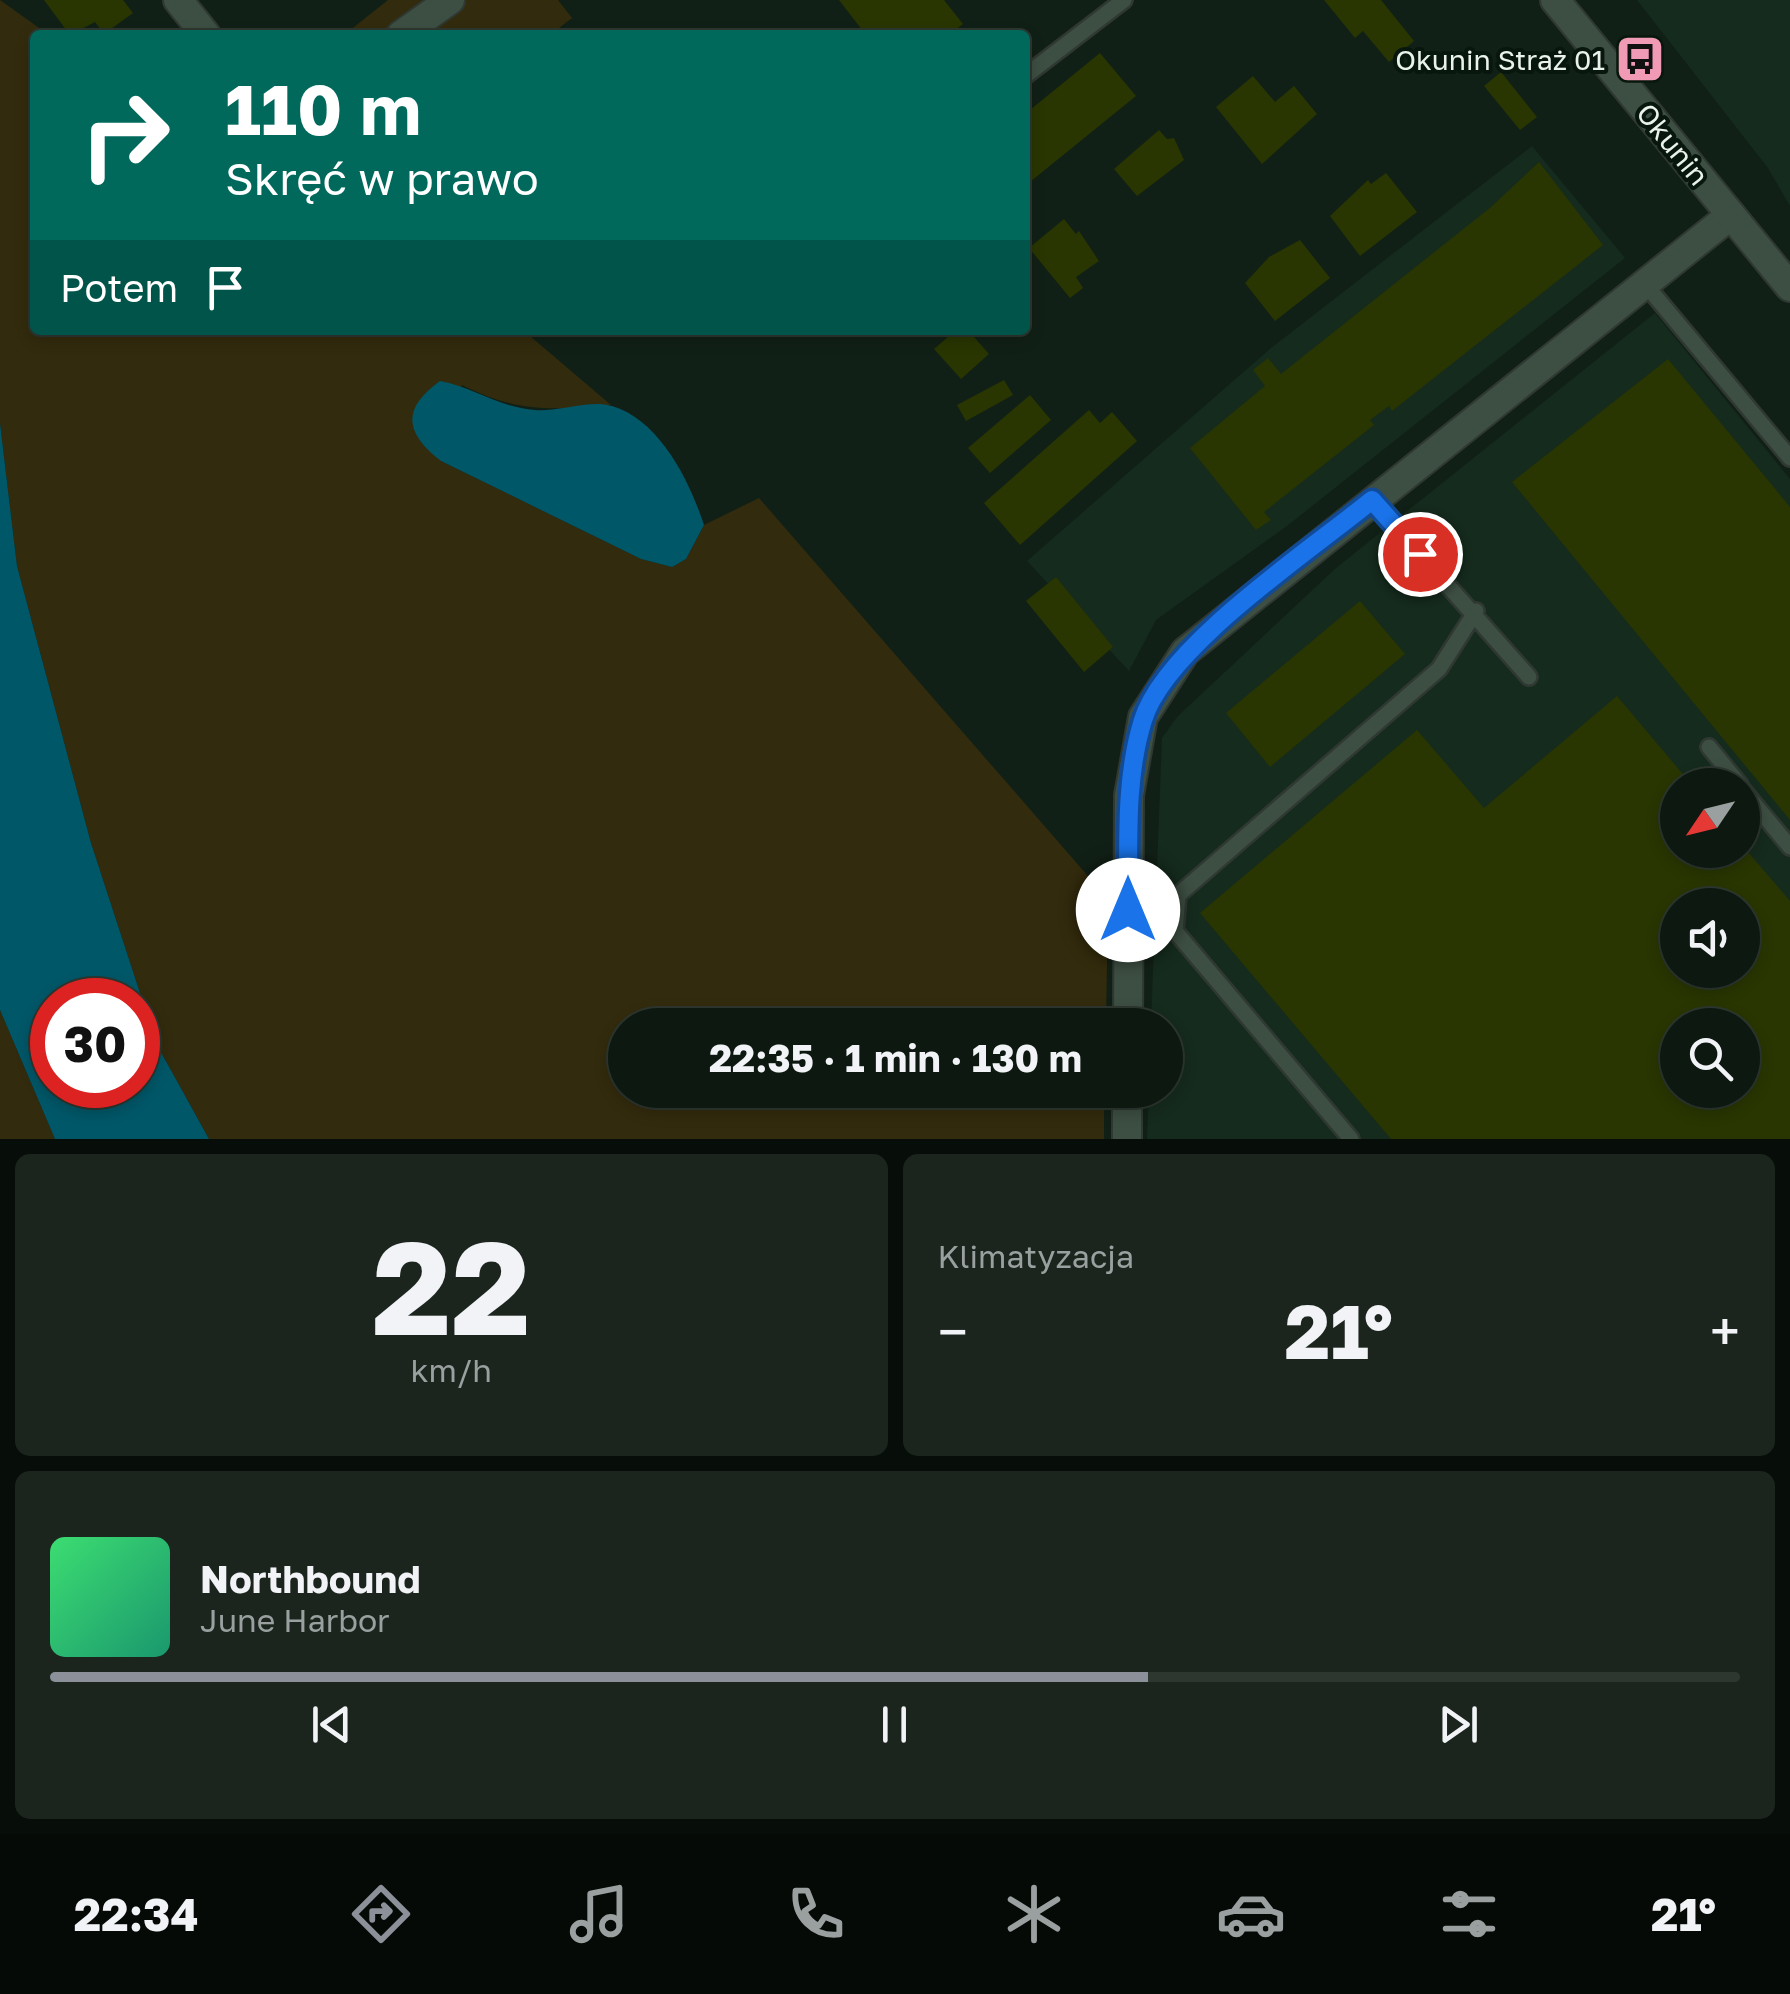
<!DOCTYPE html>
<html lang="pl">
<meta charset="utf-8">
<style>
body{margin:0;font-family:"Golos Text",sans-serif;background:#1b251e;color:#f1f3f6;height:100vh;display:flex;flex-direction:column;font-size:38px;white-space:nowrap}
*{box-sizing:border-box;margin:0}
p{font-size:32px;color:#9aa09f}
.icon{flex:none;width:55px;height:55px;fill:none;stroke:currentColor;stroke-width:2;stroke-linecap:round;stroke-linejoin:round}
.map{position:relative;height:1139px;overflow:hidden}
.side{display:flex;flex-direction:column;gap:15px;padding:15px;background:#070d09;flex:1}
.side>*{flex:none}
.guide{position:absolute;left:30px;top:30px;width:1000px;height:305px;border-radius:10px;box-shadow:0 5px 15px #0003,0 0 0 2px #2d3730;background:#00695c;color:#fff;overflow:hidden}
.needle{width:65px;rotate:235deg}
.buttons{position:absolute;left:1660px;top:768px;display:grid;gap:20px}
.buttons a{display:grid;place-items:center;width:100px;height:100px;border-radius:50%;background:#0d1810;box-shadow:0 5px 15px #0003,0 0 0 2px #2d3730;font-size:50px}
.speed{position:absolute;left:30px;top:978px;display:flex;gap:20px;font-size:50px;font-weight:700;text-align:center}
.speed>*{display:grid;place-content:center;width:130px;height:130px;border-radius:50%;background:#0d1810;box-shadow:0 5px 15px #0003,0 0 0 2px #2d3730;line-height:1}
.speed .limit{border:15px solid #d22;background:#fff;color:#111}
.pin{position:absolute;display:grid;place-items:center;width:85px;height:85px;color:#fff;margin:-42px;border:5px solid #fff;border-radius:50%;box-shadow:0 2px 10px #0007}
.me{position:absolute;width:110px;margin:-55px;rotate:0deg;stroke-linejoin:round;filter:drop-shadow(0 0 8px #0008)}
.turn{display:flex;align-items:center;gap:35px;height:210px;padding:0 30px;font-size:45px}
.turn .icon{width:130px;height:130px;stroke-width:2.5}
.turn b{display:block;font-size:70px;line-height:85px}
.then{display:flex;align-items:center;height:95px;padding:0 30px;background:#0003;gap:20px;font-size:38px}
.big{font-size:75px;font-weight:700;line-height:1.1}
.side .tile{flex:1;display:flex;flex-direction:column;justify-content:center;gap:15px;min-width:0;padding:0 35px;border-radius:15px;background:#1b251e}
.side .dial{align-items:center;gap:0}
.dial b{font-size:130px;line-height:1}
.song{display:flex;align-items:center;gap:30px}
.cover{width:120px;height:120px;border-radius:15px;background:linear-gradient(135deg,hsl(140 70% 55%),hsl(160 70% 35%))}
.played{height:10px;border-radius:5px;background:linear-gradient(90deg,#8c9099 65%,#2d3730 65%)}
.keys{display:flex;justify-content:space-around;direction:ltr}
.heat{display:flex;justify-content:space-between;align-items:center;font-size:55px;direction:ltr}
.side .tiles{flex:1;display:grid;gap:15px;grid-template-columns:1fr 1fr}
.tile:last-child{grid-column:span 2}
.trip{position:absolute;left:608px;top:1008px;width:575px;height:100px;border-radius:50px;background:#0d1810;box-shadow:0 5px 15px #0003,0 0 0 2px #2d3730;font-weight:700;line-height:100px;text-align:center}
.dock{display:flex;height:160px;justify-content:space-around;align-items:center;background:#050a06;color:#9aa09f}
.dock .icon{width:70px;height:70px}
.dock .current{color:#8c9099}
.dock b{font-size:45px;color:#f1f3f6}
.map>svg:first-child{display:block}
</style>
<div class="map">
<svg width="1790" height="1139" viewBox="0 0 1790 1139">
<rect width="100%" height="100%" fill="#112016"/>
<path fill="#152b1d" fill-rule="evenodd" d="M1637,0H1790V206L1768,168Z
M1532,146L1625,258L1287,526L1156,620L1129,671L1027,561L1271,348Z
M1655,313L1790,479V1139H1147L1149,1090H1165V1025H1151L1162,738L1177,717L1336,568ZM1678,785H1742V850H1678ZM1678,905H1742V970H1678ZM1678,1025H1742V1090H1678Z"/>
<path fill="#332b0d" d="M0,0L49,35H35V330H523L611,405C550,410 518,413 462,385L441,461L641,559L672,567L686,559L704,525L759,498L1108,899L1106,1025H625V1090H1104V1139H209L157,1045L91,843L17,566L0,423Z
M388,0H558L572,18L550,35H344Z
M0,1010L55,1139H0Z"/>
<path fill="#005768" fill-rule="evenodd" d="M440,381C473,387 500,408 535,410C559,412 590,399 612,406C660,420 690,482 704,525L686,559L672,567L641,559L441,461C405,433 401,409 440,381Z
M0,423L17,566L91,843L157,1045L209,1139H55L0,1010ZM52,1000H138V1085H52Z"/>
<path fill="#293601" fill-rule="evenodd" d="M44,0H123L133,13L104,34L95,22L70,35Z
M839,0H944L963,24L949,35H866Z
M1324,0H1381L1414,41L1389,62L1363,31L1355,38Z
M1100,53L1136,96L1025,186V114Z
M1501,72L1537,117L1520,130L1484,86Z
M1253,76L1275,102L1294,86L1317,114L1262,164L1216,107Z
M1159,130L1167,139L1174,138L1184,160L1137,196L1114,169Z
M1539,162L1603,245L1392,411L1389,406L1370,420L1374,425L1264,512L1271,520L1256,530L1190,448L1265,386L1253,370L1268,358L1281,374L1491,207Z
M1386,173L1417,212L1360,256L1330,216L1368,180L1371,184Z
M1064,219L1076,234L1079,231L1099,261L1076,277L1083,288L1070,298L1029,248Z
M1300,240L1330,278L1275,321L1245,283L1269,257Z
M956,330H968L989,354L961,379L934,349Z
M1668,359L1790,507V820L1512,482Z
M1004,380L1013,395L966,421L957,405Z
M1030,395L1051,420L990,473L968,448Z
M1089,410L1100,423L1112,412L1137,441L1020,545L984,503Z
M1056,577L1113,647L1084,672L1026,601Z
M1360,601L1405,654L1270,767L1226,713Z
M1617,696L1692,785H1678V850H1742V845L1790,901V1139H1391L1200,913L1417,730L1484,808ZM1678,905H1742V970H1678ZM1678,1025H1742V1090H1678Z"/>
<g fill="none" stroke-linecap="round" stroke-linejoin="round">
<g stroke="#2f3832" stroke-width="20">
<path id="service" d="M1025,76L1124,0
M1645,284L1790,458
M1372,500L1529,677
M1709,747L1740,785
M1742,789L1790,847
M1351,1139L1175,931L1178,895L1439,669L1476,611"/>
</g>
<g stroke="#2f3832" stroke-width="32">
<path id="minor" d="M178,0L206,35
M401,35L450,0
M1128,1025L1129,795L1143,717L1185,652L1731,215
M1127,1139V1090"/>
</g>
<g stroke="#2f3832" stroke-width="32">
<path id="secondary" d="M1555,0L1790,287"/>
</g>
<use href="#service" stroke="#3d4e42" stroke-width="15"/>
<use href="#minor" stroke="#3d4e42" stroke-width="28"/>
<use href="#secondary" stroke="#3d4e42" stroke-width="28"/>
</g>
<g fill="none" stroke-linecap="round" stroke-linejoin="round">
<g stroke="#114b97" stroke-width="25">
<path id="route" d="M1128,910C1129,847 1124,781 1143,720C1165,647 1311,550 1372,500L1420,554"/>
</g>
<use href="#route" stroke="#1a73e8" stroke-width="18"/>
</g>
<defs>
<g id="bus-square" transform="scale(2.5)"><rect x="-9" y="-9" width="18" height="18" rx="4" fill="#f09ab6" stroke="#08170d"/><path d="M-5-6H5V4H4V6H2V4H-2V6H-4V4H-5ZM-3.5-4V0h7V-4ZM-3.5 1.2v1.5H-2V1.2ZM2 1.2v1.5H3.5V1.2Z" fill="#111"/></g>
</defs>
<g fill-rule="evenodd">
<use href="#bus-square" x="1640" y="59"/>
</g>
<g text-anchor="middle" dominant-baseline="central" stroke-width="8" stroke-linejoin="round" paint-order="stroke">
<g font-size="28" fill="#e9f3ec" stroke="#08170d" text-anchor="end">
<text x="1605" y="59">Okunin Straż 01</text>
</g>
<g font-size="28" fill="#e9f3ec" stroke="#08170d">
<text transform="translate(1673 144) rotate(51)">Okunin</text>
</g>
</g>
</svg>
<div class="buttons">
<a><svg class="needle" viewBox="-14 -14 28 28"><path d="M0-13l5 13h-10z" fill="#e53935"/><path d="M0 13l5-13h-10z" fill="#9aa09f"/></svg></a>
<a><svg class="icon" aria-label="sound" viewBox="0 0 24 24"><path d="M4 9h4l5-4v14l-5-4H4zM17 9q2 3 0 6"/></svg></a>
<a><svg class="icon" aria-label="search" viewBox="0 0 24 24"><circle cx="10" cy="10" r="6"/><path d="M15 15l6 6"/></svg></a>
</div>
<div class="speed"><div class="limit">30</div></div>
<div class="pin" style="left:1420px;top:554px;background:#d93025"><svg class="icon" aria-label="arrive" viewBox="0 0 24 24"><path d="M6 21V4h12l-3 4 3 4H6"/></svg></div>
<svg class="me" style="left:1128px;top:910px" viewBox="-20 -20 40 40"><circle r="19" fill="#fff"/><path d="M0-13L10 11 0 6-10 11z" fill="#1a73e8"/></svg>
<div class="trip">22:35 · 1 min · 130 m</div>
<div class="guide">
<div class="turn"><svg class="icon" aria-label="right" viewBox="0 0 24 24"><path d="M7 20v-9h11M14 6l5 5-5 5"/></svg><div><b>110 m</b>Skręć w prawo</div></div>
<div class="then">Potem<svg class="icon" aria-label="arrive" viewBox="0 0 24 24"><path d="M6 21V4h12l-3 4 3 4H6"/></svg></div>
</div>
</div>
<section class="side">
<div class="tiles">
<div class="tile dial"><b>22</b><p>km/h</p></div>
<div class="tile"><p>Klimatyzacja</p>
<div class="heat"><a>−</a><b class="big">21°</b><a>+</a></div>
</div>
<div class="tile">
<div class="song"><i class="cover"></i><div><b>Northbound</b><p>June Harbor</p></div></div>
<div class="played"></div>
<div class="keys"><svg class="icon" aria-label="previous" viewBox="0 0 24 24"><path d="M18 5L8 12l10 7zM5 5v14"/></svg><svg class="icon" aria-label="pause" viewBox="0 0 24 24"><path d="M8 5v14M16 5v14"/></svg><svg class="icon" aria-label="next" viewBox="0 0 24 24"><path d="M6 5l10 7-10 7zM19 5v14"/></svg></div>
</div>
</div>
</section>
<nav class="dock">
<b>22:34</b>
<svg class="icon current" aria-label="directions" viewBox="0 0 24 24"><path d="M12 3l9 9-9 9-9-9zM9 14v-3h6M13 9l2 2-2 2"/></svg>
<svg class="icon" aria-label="music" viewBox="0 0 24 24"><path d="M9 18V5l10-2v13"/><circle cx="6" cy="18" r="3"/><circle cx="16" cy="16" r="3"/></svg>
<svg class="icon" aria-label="phone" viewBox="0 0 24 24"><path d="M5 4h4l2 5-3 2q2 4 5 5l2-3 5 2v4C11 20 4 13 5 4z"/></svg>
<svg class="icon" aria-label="climate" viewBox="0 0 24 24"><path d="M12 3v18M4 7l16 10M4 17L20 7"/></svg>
<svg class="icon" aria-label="car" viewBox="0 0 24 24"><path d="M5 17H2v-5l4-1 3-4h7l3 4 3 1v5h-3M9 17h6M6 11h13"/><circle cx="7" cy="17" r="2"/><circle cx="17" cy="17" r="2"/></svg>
<svg class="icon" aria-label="filters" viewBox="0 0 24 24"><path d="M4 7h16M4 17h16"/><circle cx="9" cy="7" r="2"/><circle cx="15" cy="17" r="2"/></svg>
<b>21°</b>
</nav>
